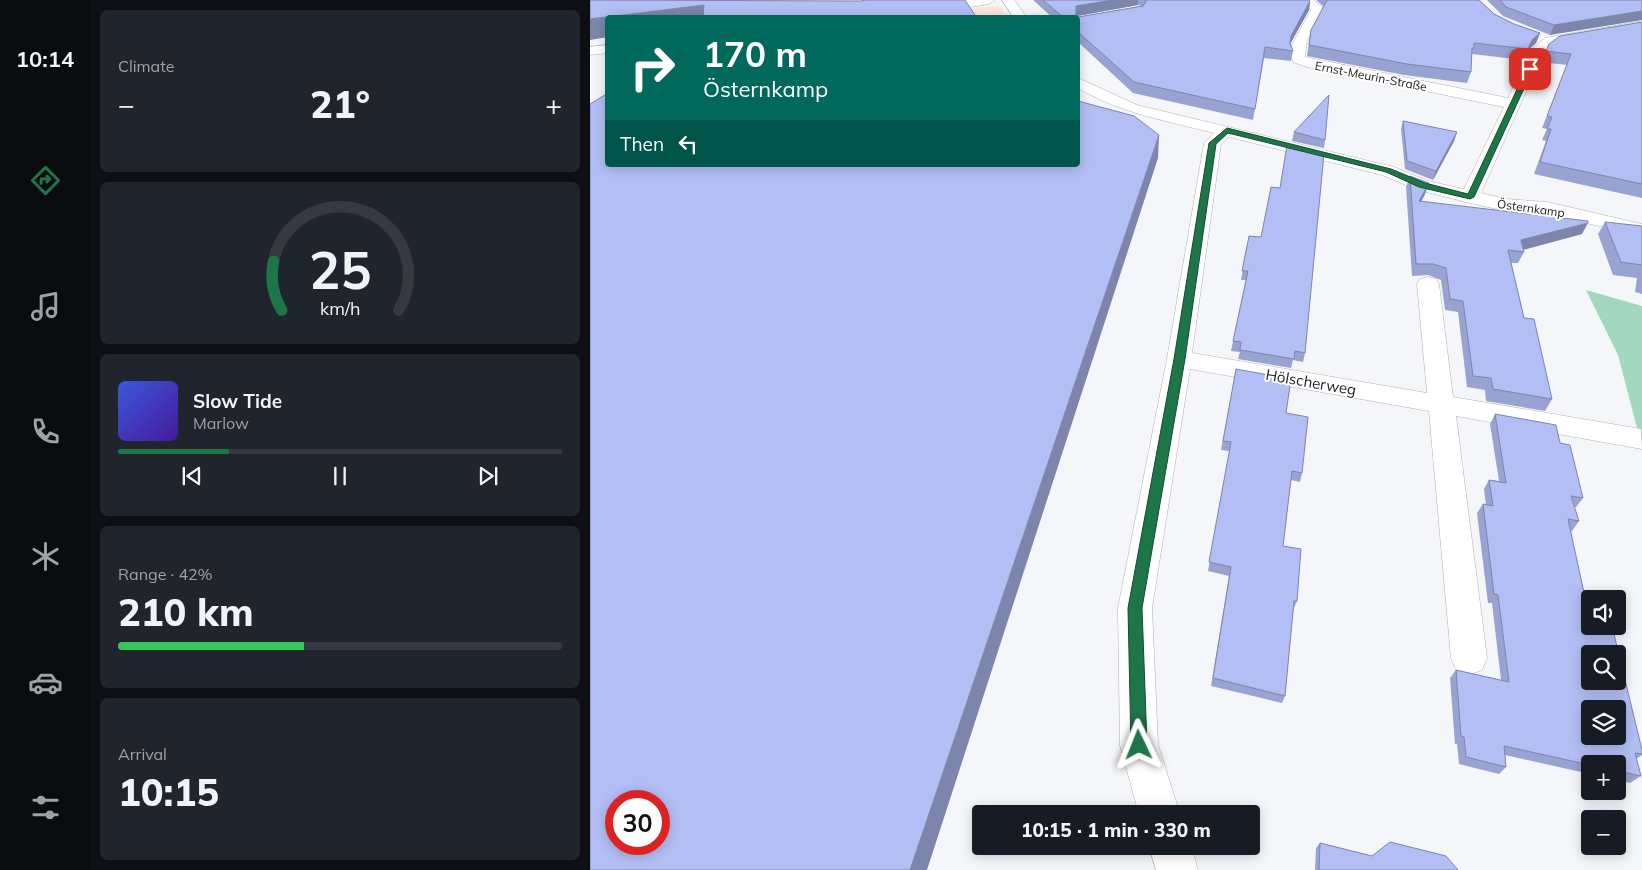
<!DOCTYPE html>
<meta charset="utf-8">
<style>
body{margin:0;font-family:Mulish,sans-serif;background:#20242c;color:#f1f3f6;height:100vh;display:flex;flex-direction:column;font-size:19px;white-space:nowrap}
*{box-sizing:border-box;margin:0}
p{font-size:16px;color:#9ea1a6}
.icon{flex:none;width:28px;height:28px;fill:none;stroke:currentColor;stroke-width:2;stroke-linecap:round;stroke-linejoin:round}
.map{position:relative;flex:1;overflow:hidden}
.drawer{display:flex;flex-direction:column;gap:10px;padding:10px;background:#0d0f14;width:500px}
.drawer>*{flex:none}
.hud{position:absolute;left:15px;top:15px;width:475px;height:152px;border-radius:5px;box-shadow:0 2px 12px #0003;background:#00695c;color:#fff;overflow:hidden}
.buttons{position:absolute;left:991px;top:590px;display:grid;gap:10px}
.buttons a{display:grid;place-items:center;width:45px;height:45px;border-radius:5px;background:#171b24;box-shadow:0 2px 12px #0003;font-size:25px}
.speed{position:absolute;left:15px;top:790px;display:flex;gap:10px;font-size:25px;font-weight:700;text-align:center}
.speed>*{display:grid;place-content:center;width:65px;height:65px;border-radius:50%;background:#171b24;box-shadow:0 2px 12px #0003;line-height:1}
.speed .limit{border:8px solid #d22;background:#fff;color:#111}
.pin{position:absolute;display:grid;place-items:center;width:42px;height:42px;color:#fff;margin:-21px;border-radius:10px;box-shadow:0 2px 8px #0006}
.me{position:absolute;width:55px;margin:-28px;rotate:358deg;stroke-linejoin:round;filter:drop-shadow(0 0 4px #0008)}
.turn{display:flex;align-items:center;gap:18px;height:105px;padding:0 15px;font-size:22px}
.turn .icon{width:65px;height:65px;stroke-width:2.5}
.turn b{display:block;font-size:35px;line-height:42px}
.then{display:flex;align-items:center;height:48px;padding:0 15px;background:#0003;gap:10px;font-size:19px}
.big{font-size:38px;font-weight:800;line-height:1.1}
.drawer .tile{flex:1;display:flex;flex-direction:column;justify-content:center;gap:8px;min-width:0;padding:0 18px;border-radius:8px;background:#20242c}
.drawer .dial{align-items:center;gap:0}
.dial svg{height:130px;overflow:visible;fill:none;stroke:#363941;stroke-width:7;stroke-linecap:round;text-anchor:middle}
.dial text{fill:#f1f3f6;stroke:none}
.song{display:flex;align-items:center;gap:15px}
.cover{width:60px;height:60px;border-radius:8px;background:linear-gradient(135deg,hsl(230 70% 55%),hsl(260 70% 35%))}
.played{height:5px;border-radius:2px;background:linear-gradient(90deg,#1e7548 25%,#363941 25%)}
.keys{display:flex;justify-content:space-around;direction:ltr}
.heat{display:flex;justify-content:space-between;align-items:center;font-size:28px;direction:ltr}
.charge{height:8px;border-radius:4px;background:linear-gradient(90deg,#34c759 42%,#363941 0)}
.trip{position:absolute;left:382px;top:805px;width:288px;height:50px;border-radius:5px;background:#171b24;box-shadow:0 2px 12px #0003;font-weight:800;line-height:50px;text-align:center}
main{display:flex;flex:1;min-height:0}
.dock{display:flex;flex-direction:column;width:90px;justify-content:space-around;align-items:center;background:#090b0e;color:#9ea1a6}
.dock .icon{width:35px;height:35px}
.dock .current{color:#1e7548}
.dock b{font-size:22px;color:#f1f3f6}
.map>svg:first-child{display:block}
</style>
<main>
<nav class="dock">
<b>10:14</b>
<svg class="icon current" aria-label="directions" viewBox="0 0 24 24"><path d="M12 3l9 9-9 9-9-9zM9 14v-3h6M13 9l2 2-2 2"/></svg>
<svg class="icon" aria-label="music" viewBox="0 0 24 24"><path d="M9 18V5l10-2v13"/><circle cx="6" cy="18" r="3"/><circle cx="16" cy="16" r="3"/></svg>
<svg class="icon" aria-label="phone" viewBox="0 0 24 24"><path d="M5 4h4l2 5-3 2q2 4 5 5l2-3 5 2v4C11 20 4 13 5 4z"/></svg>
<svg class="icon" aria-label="climate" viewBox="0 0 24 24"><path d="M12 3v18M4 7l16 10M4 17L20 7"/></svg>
<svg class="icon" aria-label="car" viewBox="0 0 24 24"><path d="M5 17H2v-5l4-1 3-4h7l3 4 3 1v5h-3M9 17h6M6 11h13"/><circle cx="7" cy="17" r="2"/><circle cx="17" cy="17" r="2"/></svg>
<svg class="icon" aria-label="filters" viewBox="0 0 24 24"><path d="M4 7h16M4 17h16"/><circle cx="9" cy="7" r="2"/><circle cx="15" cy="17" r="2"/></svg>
</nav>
<section class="drawer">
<div class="tile"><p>Climate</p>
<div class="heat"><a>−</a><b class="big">21°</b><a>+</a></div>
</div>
<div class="tile dial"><svg viewBox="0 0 100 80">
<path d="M14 69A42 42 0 1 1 86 69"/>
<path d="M14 69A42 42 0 0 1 9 39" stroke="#1e7548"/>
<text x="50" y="56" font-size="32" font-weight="700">25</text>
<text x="50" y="72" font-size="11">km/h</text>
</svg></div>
<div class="tile">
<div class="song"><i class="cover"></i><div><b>Slow Tide</b><p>Marlow</p></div></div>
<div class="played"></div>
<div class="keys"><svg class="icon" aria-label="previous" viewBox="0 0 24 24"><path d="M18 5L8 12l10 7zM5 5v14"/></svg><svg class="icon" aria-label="pause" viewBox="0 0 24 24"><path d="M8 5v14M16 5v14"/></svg><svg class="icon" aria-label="next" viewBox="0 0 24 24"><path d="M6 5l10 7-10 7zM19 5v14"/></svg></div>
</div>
<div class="tile"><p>Range · 42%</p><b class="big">210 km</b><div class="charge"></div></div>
<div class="tile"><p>Arrival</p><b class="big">10:15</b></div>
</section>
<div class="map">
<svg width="1052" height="870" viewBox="0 0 1052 870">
<rect width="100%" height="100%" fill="#f5f6f9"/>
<path fill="#ffe6dd" d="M400,6L410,7L418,17L323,18Z"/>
<path fill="#a4d8be" d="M996,290L1052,306V447L1028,355Z"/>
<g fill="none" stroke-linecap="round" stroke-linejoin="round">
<g stroke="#afb0b3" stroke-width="1">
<path id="minor" d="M375,0H405L399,4L310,18H276L282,14Z
M412,0H424L437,18H424Z
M709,0H723L734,9L717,40L715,57L918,98L940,51L955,38L1052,21V29L965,44L953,53L891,193L916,199L957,202L1052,224V236L957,214L916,211L880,203L825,189L792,175L639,137L631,144L602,353L837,393L827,284L830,279L838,277L846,279L849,284L863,397L1051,429L1052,449L866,416L897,658L892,670L879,675L866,670L861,658L839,411L600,369L562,608L568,745L590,814H549L530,745L528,608L577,359L614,143L624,133C577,121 530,113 488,88V78L547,105L804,167L838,181L874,189L914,107L717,67L703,62L700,53L701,47L721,10Z
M18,45V53L0,55V47Z
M559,846H601L608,870H566Z"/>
</g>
<use href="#minor" fill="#fff" fill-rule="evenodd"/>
</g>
<path fill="#99a3d2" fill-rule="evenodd" d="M443,0H719L720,1L719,10L700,44L703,51L701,61L674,58L663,120L543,93L488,42V18H463ZM548,5L551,6L488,17L487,16Z
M726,0H889L904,14L924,24L950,33L946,43L938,50L934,60L882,54L881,56V72L877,83L814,75L717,56L721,30L734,7Z
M897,0H1052L960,35L913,16Z
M1052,22V198L944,174L956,141L952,140L957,129L952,128L977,65L951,62L959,44Z
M813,121L867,132L864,141L843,180L815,169L811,129Z
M704,132L735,140L734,148L702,141Z
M820,176L835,194L831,202L992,234L933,250L934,252L928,263H921L934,318L962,399L955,411L896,401L895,390L877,387L868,312L855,310L851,280L838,275L822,276L816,187Z
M1015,222L1052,226V294L1045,292L1047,278L1023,275L1008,234Z
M659,236L715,353L713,362L703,360L701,368L648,359L650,352L641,351L656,280H651Z
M646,369L696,413L712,473L710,482L701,480L693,546L707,601L703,610L695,696L692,703L621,686L639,576L618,571L640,451L631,450Z
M905,414L970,443L993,498L986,507H984L989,521L982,531L980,530L998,611L1052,750V755L1046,759L1051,776L1040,783L1028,780V764H1000V774L915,755L916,767L909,774L869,764L867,744H865L860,678L866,670L911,680L902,603H898L887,513L893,504L896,505L894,489L899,480L909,481L900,424Z
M730,843L782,856L868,870H725L726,848Z"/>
<path fill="#7d85ab" d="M523,0H548V5L487,16L486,18V6Z
M720,1L719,10L699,46L701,36Z
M114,5L119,18H18V37L0,40V19Z
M1052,11V20L960,35L964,25Z
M950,33L946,43L938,50L934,60L942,40Z
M867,132L864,141L843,180L846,171Z
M569,135L568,158L337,870H320Z
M839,183L835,194L825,212L829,201Z
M998,223L992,234L928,251L931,240Z"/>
<path fill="#b2bef4" stroke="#7d85ab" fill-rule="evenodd" d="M0,0L271,1L276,0H375L387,18H113L114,5L0,19Z
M453,0H523L486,6V15L488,17L553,6L556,2L555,0H719L720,1L701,36L700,43L703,51L675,47L665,109L544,82L488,32V31H490L488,29V18H474Z
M737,0H889L904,14L924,24L950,33L942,40L938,49L884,43V48H882L881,72L817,64L719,45L721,30Z
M910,0H1052V11L964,25L916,7Z
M1052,22V184L950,162L961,129H957L962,117L957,116L981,54L956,51L959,44L970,36Z
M18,93V165H488V101L544,116L569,135L320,870H0V104ZM26,801H69V844H26Z
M739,95L735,140L704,132Z
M813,121L867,132L846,171L817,161Z
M697,145L734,154L715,353L705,351L704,359L650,350L651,342L643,341L658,271H652L659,236L671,237L681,187L690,188Z
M820,176L839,183L829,201L998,221V223L931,240L934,252L918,250L934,318L944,319L962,399L903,389L901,378L883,376L873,301L860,299L856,268L843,264H826Z
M1015,222L1052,226V265L1031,262Z
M646,369L701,379L696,413L718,417L712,473L702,471L693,546L711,549L707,601H704L695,696L623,678L641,567L619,562L641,442L633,441Z
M905,414L966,425L970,443L980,445L993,498L981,496L989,521L978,519L998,611H1000V626H1022L1052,750V754L1045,753L1051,776L1028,771V764H1000V765L914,746L916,767L876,757L874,737L871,736L866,670L919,682L908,595L904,594L893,504L903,506L899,480L916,483ZM1000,654H1028V681H1000ZM1000,709H1028V736H1000Z
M800,842L856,856L868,870H729L730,843L782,856Z"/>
<path fill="#1e7548" stroke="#144c2f" d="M937,68L943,69L884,197L880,199L829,187L796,172L638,133L626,144L595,359L552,608L557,745L554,751L549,753L543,751L541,745L538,608L584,359L619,143L637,128L801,169L835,183L878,194Z"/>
<g text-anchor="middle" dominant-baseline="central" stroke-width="4" stroke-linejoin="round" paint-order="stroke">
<g font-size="12" fill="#212122" stroke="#fff">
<text transform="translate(781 76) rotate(11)">Ernst-Meurin-Straße</text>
<text transform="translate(941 208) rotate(8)">Östernkamp</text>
</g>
<g font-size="15" fill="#212122" stroke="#fff">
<text transform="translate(721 382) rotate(10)">Hölscherweg</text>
</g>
</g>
</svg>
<div class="buttons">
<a><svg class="icon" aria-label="sound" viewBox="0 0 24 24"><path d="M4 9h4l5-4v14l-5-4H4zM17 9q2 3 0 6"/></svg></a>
<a><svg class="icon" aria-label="search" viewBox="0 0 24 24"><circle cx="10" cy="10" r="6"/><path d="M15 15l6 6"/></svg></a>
<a><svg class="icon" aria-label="layers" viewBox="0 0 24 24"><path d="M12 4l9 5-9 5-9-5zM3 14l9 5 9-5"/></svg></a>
<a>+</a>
<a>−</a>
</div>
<div class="speed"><div class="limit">30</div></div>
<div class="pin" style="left:940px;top:69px;background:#d93025"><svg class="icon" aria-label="arrive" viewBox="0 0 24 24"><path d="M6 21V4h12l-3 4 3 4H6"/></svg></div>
<svg class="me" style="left:549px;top:745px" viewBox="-20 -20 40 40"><path d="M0-17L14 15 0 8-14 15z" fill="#1e7548" stroke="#fff" stroke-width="4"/></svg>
<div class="trip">10:15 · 1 min · 330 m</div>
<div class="hud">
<div class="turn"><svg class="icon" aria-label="right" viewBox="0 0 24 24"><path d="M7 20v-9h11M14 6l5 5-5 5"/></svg><div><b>170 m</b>Östernkamp</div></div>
<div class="then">Then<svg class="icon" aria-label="left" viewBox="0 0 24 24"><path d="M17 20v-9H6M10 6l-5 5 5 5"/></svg></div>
</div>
</div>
</main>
